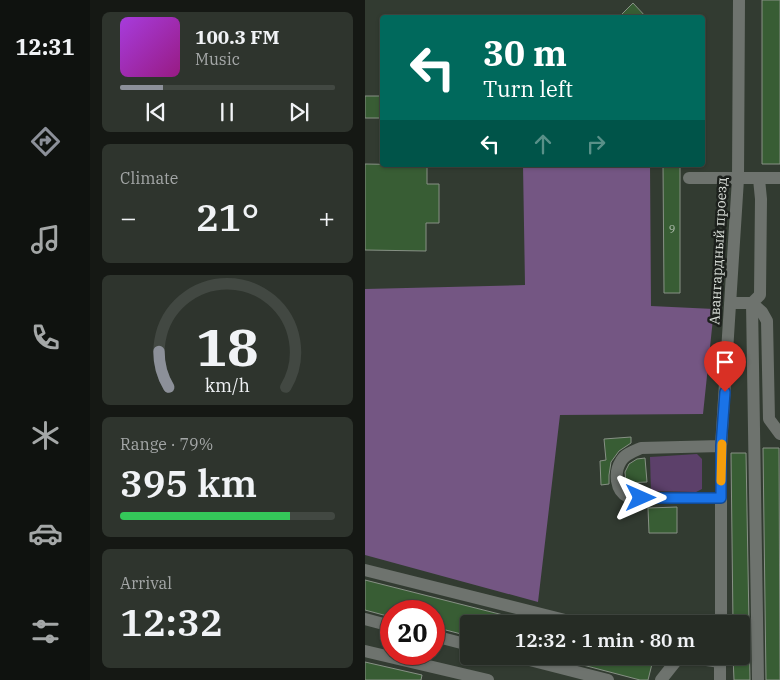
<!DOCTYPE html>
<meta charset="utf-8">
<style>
body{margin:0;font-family:"IBM Plex Serif",serif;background:#2e342d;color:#f1f3f6;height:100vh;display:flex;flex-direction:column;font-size:19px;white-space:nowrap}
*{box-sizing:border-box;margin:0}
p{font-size:16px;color:#a4a7a7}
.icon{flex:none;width:28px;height:28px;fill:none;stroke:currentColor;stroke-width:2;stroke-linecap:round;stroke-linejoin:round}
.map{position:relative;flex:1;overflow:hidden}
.panel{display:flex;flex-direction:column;gap:12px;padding:12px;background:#151814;width:275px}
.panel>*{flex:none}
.top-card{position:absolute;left:15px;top:15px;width:325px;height:152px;border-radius:5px;box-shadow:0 1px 4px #0004,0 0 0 1px #424842;background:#00695c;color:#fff;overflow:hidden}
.speed{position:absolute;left:15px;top:600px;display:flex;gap:10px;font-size:25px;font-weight:700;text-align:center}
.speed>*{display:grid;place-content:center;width:65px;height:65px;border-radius:50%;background:#262c25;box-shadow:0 1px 4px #0004,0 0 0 1px #424842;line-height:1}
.speed .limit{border:8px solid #d22;background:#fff;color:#111}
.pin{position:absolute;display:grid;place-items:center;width:42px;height:42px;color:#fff;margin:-51px -21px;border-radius:50% 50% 50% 0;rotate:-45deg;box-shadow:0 0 5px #0007}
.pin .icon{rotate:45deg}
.me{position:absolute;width:55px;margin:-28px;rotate:90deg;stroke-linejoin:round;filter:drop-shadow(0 0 4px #0008)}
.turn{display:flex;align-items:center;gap:18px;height:105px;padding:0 20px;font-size:22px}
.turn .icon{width:65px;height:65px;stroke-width:2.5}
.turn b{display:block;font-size:35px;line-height:42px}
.lanes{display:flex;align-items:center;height:48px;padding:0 20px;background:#0003;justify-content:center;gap:25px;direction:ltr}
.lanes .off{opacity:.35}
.big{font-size:38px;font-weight:600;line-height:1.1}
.panel .widget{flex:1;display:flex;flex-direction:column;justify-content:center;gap:8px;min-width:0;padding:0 18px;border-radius:8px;background:#2e342d}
.panel .dial{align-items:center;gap:0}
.dial svg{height:130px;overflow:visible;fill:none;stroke:#424842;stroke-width:7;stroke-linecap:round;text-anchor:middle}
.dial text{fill:#f1f3f6;stroke:none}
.song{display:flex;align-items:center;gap:15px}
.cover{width:60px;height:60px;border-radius:8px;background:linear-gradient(135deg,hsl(280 70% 55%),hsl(310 70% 35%))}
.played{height:5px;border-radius:2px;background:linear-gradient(90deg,#8c9099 20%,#424842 20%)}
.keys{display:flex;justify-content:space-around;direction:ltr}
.heat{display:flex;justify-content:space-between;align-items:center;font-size:28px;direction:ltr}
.charge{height:8px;border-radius:4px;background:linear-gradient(90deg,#34c759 79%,#424842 0)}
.trip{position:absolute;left:95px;top:615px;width:290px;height:50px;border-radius:5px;background:#262c25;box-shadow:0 1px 4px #0004,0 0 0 1px #424842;font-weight:600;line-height:50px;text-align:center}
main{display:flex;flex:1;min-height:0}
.tabs{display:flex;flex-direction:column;width:90px;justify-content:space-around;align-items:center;background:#0f120f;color:#a4a7a7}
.tabs .icon{width:35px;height:35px}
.tabs .current{color:#8c9099}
.tabs b{font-size:22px;color:#f1f3f6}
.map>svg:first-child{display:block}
</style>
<main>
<nav class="tabs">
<b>12:31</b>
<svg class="icon current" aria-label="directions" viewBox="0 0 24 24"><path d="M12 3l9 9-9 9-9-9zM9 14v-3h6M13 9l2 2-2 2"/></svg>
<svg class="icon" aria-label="music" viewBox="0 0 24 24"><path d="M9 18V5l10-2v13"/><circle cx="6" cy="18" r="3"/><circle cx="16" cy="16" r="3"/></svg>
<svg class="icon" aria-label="phone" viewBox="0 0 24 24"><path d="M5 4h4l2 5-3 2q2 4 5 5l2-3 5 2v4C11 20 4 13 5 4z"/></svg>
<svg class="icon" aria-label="climate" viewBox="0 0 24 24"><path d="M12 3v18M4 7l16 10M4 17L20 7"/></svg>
<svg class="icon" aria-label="car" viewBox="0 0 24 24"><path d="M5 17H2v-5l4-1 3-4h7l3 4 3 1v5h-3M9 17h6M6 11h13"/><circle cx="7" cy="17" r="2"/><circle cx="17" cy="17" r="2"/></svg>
<svg class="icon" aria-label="filters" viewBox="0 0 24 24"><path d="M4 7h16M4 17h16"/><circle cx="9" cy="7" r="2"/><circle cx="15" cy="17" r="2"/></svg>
</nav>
<section class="panel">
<div class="widget">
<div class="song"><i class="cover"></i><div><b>100.3 FM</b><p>Music</p></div></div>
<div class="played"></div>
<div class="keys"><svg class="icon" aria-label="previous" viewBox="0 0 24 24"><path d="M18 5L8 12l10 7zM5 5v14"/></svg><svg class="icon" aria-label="pause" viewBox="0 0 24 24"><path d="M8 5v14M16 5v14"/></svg><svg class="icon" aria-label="next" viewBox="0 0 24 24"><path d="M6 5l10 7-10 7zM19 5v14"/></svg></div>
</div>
<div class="widget"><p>Climate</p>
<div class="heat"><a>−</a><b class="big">21°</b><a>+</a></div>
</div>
<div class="widget dial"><svg viewBox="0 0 100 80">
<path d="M14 69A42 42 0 1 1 86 69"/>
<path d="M14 69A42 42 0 0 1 8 47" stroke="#8c9099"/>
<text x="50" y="56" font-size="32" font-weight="700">18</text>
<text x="50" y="72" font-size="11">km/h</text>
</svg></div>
<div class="widget"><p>Range · 79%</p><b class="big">395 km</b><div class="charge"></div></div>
<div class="widget"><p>Arrival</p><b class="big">12:32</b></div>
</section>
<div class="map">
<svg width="415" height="680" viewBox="0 0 415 680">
<rect width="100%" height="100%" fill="#323b31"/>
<path fill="#5c406a" d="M332,454L337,459V489L331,492L286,491L285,457Z"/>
<path fill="#745683" d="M158,165H285L286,306L349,309L338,414L195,415L173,602L0,555V289L160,285Z"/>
<path fill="#385d34" stroke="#879185" d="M397,0H415V164H397Z
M268,3L282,18H253Z
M0,96H18V118H0Z
M0,164L62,165V184H74V223H61V251L0,250Z
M298,165H315V293H299Z
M266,437V443L254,451L246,462L244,475V484L236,485L235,461L241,460L239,439Z
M398,448H414L415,680H401Z
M366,453H381L385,680H369L368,656H376V624H368Z
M280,458L282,482L261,483L260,472L264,464L272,459Z
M312,507V533H284L283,508Z
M0,580L154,619V624H104V636L69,627V611H26V617L0,610Z
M200,656H289L283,680H275L199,660Z
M0,662L57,675L56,680H0Z"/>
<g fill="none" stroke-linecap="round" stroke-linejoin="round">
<path stroke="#6e736e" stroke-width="12" d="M324,178H415
M365,303H387L395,295L396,199L394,179
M356,498H275C272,498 267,498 263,497C250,491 249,472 256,461C260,454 269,451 276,448L356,446
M0,570L216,624
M0,619L26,626
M356,624V446L373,179L374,0
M69,636L104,645
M0,651L123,680
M149,656L243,680
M296,680L315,656L355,662
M355,680V656
M393,680L387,303L397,312L402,321L404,419L415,434"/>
</g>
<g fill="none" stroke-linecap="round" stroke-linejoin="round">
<g stroke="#114b97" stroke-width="12">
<path id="route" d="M276,498H356V446L360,392"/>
</g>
<use href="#route" stroke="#1a73e8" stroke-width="9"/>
<path stroke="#f59e0b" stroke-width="9" d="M356,481L357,444"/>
</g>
<g text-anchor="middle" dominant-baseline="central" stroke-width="5" stroke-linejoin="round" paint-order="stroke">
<g font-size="11" fill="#b2bfb0">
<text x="307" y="229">9</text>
</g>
<g font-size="14" fill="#dbe0da" stroke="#1c201c">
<text transform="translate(353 251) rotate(-87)">Авангардный проезд</text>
</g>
</g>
</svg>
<div class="speed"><div class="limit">20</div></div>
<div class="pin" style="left:360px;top:392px;background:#d93025"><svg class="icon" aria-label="arrive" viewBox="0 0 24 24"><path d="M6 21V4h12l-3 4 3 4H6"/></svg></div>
<svg class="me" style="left:276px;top:498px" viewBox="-20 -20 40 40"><path d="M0-17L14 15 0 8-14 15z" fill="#1a73e8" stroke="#fff" stroke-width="4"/></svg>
<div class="trip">12:32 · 1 min · 80 m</div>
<div class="top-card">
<div class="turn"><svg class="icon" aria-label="left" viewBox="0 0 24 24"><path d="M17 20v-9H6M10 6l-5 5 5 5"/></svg><div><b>30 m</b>Turn left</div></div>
<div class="lanes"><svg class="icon" aria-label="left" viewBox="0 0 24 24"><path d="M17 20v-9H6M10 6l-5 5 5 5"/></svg><svg class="icon off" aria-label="ahead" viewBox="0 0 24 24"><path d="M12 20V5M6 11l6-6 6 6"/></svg><svg class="icon off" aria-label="right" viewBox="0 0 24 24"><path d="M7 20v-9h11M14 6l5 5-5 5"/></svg></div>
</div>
</div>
</main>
